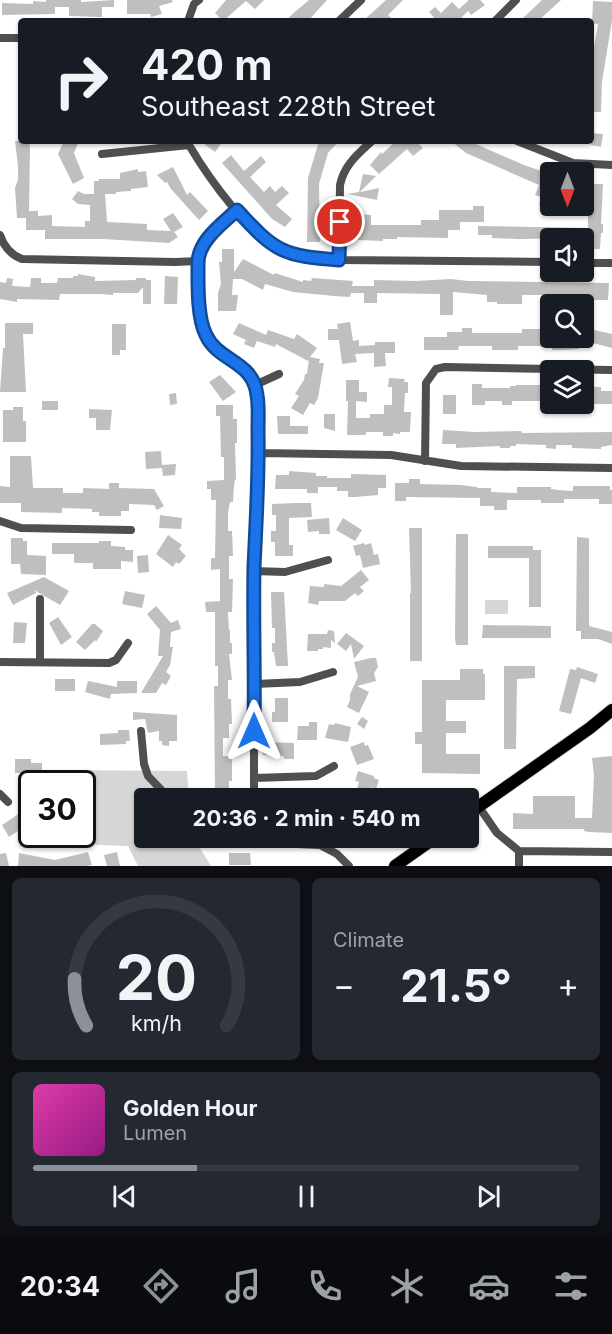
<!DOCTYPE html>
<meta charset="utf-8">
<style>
body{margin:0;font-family:Inter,sans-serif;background:#242831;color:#f1f3f6;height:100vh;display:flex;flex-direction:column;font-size:22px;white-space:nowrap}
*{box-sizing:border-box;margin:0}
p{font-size:20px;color:#9ea1a6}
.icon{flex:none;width:33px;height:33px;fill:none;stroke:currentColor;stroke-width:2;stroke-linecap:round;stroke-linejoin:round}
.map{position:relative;height:866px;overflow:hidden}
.sheet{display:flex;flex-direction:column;gap:12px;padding:12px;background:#0d0f14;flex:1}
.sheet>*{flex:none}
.guide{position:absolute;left:18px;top:18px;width:576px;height:126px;border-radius:6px;box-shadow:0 2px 4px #0004;background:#171b24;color:#f1f3f6;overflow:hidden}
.needle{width:39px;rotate:180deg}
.tools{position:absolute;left:540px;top:162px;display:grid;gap:12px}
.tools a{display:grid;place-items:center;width:54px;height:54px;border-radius:6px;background:#171b24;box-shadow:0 2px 4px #0004;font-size:30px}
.speed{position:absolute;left:18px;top:770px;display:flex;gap:12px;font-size:30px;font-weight:700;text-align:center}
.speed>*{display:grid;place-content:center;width:78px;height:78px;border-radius:50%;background:#171b24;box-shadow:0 2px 4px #0004;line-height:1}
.speed .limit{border:3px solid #111;border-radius:9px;background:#fff;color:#111}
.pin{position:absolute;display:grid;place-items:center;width:51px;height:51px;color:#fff;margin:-26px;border:3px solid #fff;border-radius:50%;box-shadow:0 2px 6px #0007}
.me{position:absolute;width:66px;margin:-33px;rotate:0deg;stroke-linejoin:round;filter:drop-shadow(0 0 4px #0008)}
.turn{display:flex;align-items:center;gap:21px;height:126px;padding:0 24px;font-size:27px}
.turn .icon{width:78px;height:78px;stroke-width:2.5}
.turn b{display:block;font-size:42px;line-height:51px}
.big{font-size:45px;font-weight:700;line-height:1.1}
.sheet .tile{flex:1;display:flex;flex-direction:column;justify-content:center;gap:9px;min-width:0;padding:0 21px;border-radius:9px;background:#242831}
.sheet .dial{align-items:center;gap:0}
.dial svg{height:156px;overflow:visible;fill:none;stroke:#363941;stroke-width:7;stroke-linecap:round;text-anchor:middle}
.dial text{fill:#f1f3f6;stroke:none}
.song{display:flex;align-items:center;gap:18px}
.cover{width:72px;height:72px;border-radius:9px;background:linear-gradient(135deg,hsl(320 70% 55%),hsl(310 70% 35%))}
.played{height:6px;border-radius:3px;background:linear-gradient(90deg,#8c9099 30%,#363941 30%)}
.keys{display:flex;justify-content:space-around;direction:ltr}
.heat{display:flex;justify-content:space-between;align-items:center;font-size:33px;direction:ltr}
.sheet .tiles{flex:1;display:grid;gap:12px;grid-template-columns:1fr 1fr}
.tile:last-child{grid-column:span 2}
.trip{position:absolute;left:134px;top:788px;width:345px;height:60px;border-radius:6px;background:#171b24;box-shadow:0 2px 4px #0004;font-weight:700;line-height:60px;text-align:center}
.dock{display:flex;height:96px;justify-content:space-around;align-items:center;background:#090b0e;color:#9ea1a6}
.dock .icon{width:42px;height:42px}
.dock .active{color:#8c9099}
.dock b{font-size:27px;color:#f1f3f6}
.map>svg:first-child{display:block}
</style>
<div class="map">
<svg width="612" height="866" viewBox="0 0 612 866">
<rect width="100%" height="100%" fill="#fff"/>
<path fill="#d6d6d6" d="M485,600H508V614H485Z
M47,770L187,771L189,798H144V837H193L211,866H138L128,846L47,843V834H82V783H47Z"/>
<path fill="#bfbfbf" d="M46,0H81V2L114,0V7H102V17L69,16V7H55V14L2,15V3L33,4V1L46,2Z
M127,0H172L173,2L159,6L162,14L151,17L150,14H127Z
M226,0H264L255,9L246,1L223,21L215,13Z
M309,0H327L308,21H293L289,17Z
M386,0H403L388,15L394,21H363Z
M469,0H480L485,5L471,15L468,11L458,21H437L429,12L435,7L441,13L452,2L459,9Z
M542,0H561L538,21H520Z
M593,1L612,2V20L602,82L601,112H591V65L598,24L592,23Z
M591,133L603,134L601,147L591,145Z
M15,141H29L30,147L29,211H38V216L52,215V226L85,227V221H90V205L78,204L72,199L78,191L84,194H94V181H99V179H120V173L138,169V172L146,171L148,187L131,189V191L116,192V194H105L107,222L147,224V230L171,231L163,219L173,213L183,227L174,232L178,237L169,243L103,239H45V230H26V218H17L15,188L18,180V166Z
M64,141H79L74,153L84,178L73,184L58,154Z
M200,141H223L215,152Z
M319,141H339L328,153L319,184L320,242H307L308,178Z
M396,141H416L423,148L413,156L407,149L379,174L370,165L381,152L382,154Z
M451,141H469L524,165L550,174V208L539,205L541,197L535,195L539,185L466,153Z
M231,155L244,171L261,156L266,162L250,177L264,192L270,186L275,192L282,186L289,193L276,205L292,219L285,227L272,219L222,163Z
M173,167L187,195L190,192L208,211L199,220L171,189L167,182L165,183L157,175Z
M363,174L376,176L360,192L379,188L377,200L347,194L359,192Z
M588,184H603L601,224H603V233H601L600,249H584V238L518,239L492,238V235H478V226L588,228Z
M473,206H484V222H460V230H448V238L397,237V239H383V241L358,240L357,214L371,215V225H421V220H439V210H473Z
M222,249H234V272L243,259L274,275L275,273L303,282V280L311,281L312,278L353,281L352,286H374V280L416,281L451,279L468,281L609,283L608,300H592V295H567V300H557V295H522V304H497V302H487V295L453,292V315H440V294L377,293V303H364V293H351L350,297L334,296L293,292L265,284L263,290L242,279H233L232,295H238L236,311H218V293L221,284L219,262H222Z
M78,274L95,277V281L136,280V278H146V280H151V304H143V287L138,293H113V295L101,294H60L59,300L17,299V302L0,299V282L6,283L7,278L13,279L12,286L30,287L31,278H41V283H57L58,278H73V276H78Z
M165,276L178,277L177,304H164Z
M350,322L353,341L359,340V346L375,345V342H395V353H385L386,366L374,367V353L355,354L357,362L342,364L339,340H328V329H338L337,324Z
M5,323H33V334H23L26,392H0L3,348H5Z
M239,323L266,335L268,330L294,339L297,334L317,348L310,357L320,359L319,363H324L318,398L314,405L310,403L303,415L291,408L299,396L295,394L304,380L305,374H307L309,359L308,361L276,344L275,347L257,341L254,348L244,344L246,340L233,334Z
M112,324H126V350H120V355H112Z
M462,328H472V333H522V329H548L550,338H584V329H590L612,334V348L593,343V346H579V349L562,350H552V347L538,346H518V350H492V346H459L458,350H424V337H447V332H462Z
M220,375L236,392L223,401L209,382Z
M389,378L405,379L404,382H408V393H405L404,412H411L410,432H400V434L393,433V436H383V432H366V435H347L348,401H346V380H359V392H367V402L356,401V418H370V414H384V405H392V387H388Z
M472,384H482V388H510V386H516V385H542V387L550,388V401H512V405H502V401H485V405H472Z
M584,387H601V391H612V404H590V401H584Z
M176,393L177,404L170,405L169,394Z
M443,395H456V414H443Z
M42,401H58V410H42Z
M216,405H233V419H237V443H235L236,480H235L234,485L233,502H230L228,513V531H232L233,556H229V579H233L232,612H228L229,630H230V643H232V654H229L232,680H228V699H231L232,724H229V738H223V756H232V781H229V794H215L214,686H218V666H215V612H206L205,602L220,601V569L211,570V558H215L216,500H211V489H207V481L224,480V457H221L220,416H216Z
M13,407H23V421H26V442H3V410H13Z
M89,409L112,410L110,430H96V418H89Z
M324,414H335V431L324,428Z
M277,416H290V426H308V434H278Z
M443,430L474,432L521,431L522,433L612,432V445L601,447V449L572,448V445H556V449L546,448V445L516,444V446H510V448H500V446L456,448V444H442Z
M161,451L162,465L176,464L175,475L163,476L162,468L146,469L145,452Z
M10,456H31L33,488H63V493H83V488L109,489V483H119V488L154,489L164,506L157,510L154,505L129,504V511H121V516H99V512H92V509L62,508V513L21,512V503H0V486L10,487Z
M289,471L316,473V476H327V478H351V474L386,475V488H378V495L355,497H348V491H337V487H318V493H307V489H275L276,475H289Z
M409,479H420V484L461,485L477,487V488H491V492L517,493V487H551V489L558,490L573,491V486H610V490H612V504H599V499H564V503H541V500H507V510H494V506H480V498L406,497V501H395V483H409Z
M296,503H311L312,517L289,518V545H293V556H275V542H271V531H276V515H272V504Z
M160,515L182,518L181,529L159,528Z
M329,518L330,534H319V531L308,532L307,520Z
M343,518L362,530L355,541L336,530Z
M409,528H422V661H410V593H411Z
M456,534H468V645H456L455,639Z
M168,535L182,545L179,549L186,556L179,564L176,562L173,567L156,554Z
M577,537L589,538V626L612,632V644L598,639H581V631H576Z
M11,538H23V541H27V555L46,556V575L21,574L20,564H11Z
M99,541H111V546L125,547V550H133V562L121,561V569H93V563H74V554H52V543H99Z
M364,543L365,545L371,543L374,555L378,554L380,564L363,568L360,555L356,556L353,546Z
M488,546H533V550H541V607H529V558H488Z
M148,555L149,572L138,573L137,556Z
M361,570L369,580L360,587L364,591L358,596L355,593L345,601H319L318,605L308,603L310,586L324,587V584L341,586Z
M44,577L69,591L60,605L34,590L36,593L13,605L7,593Z
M125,591L145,595L142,608L122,604Z
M271,592H284L288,666H276L274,652H272V643H275V628H272Z
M156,606L171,623L178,620L181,629L171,632L170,647H173L170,665L166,672L171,676L166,685L162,683L156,693H141L163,656H158L160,630L147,614Z
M58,617L72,637L61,645L49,623Z
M14,622L27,623L25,643H13Z
M92,624H95L103,631L96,642L95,640L85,650L76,642Z
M483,625L551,626V638H482Z
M328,630L334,631L335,643L331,640V648L323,647V649H318V651H307L308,634H327Z
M346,633L364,646L354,659L351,644L346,651L337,644Z
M371,658H376L378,667L374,673L376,681L357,686L369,692L359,713L347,707L350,700V694L358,677L354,662Z
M504,666H535V678L517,679L516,749H504Z
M577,667L598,674L595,683L581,678L571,714L559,711L570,669L576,670Z
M460,669H483V674H485V700H446V721H466V733H446V754H480V774L422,773V744H415V732H422V680H460Z
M55,679H75V691H55Z
M88,681L117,687V681H137V693L111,694L110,699L85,692Z
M275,698H288V722H272V712H275Z
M133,712L177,715V741H169V746L162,745V741H159V731L148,733L145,719L133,720Z
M362,717L368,721L364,729L357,724Z
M309,722H317V740H297L298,726H309Z
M335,723L351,727L348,742L325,738L329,724L334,725Z
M118,730H129L130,741H126V744L100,745V734L118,733Z
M263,742L294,743V759H284V757L278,755H263Z
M364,742L365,746L368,745L374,759L357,765L350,747Z
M612,756V833L589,832L584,831V829H513V813L533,814V796H575V818H592L594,775L592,758Z
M15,759H31V763H42V778H30V773H15Z
M358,771L374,776V778L379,780L376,789L371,787L367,798L355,795L359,782L355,781Z
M32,797V814L19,827L21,829L9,837L2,825L17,815Z
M88,852L92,865L87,866H18L19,853L55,860Z
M117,852L120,866H107L104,855Z
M6,853L9,866H0V854Z
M229,853H250L251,865H229Z"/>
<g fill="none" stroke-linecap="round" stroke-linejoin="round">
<g stroke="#dbdbdb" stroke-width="14">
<path id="primary" d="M468,814L590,728L612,710
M395,866L436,837"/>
</g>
<path stroke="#4f4f4f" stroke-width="8" d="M188,21L194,4L199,0
M339,21L361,0
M495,21L516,0
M0,38H21
M188,141L189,145C208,177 250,237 284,251C301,259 321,259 339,260L550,262
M517,141L573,163L612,165
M102,154L189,145
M237,210L215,230L200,250L198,261L201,320L206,336L214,347L246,369L253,379L257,393L258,453L254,571V798
M0,235C4,247 11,255 22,259L175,262L198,261
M339,260L340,185C344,165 358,154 372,141
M584,263H612
M255,385L279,374
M258,453L391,455L461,466L612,468
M425,461L426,383L436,369L445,367L612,370
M0,521L21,528L131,530
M254,571L285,572L328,560
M40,599V662
M0,662L109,663L116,660L128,643
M255,684L300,682L333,672
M141,731L144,764L148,776L169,798
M254,778L316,776L334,766
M0,794L8,802
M479,807L497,833L519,851L612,852
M208,837L220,841L320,845L337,854L349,866
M519,851V866"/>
<use href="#primary" stroke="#000" stroke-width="12"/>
</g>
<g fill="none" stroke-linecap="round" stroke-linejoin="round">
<g stroke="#114b97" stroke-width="15">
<path id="route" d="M254,731C255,676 253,622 254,567C256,522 259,476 258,431C258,419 259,406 257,395C253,360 218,362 206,335C197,318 198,283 198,263C198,241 222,224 237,210C275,252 283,256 339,260L340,222"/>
</g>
<use href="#route" stroke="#1a73e8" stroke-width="10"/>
</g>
</svg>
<div class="tools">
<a><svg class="needle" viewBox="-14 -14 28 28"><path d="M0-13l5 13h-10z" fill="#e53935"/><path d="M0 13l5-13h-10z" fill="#9ea1a6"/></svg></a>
<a><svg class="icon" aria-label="sound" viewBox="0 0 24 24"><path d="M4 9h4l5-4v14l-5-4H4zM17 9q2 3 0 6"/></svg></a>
<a><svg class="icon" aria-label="search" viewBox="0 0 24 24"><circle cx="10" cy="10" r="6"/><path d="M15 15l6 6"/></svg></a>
<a><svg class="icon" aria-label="layers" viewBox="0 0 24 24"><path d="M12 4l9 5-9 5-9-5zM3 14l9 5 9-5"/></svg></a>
</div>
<div class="speed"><div class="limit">30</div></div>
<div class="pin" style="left:340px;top:222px;background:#d93025"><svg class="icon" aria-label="arrive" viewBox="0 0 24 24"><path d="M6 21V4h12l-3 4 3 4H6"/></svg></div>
<svg class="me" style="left:254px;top:731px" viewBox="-20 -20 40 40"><path d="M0-17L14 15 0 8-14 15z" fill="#1a73e8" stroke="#fff" stroke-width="4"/></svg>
<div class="trip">20:36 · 2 min · 540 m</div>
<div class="guide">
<div class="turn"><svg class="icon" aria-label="right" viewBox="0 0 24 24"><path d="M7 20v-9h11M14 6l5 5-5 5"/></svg><div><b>420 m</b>Southeast 228th Street</div></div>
</div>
</div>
<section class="sheet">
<div class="tiles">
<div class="tile dial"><svg viewBox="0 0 100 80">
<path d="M14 69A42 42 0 1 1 86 69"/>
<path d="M14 69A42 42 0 0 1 8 45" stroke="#8c9099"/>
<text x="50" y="56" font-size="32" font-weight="700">20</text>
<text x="50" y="72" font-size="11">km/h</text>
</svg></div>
<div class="tile"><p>Climate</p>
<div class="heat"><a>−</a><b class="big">21.5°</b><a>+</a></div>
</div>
<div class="tile">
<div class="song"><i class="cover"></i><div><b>Golden Hour</b><p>Lumen</p></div></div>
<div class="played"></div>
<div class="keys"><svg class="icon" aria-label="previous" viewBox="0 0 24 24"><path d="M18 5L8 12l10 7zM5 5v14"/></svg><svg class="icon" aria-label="pause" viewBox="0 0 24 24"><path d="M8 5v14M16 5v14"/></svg><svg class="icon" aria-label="next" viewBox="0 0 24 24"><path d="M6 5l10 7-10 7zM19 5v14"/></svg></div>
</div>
</div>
</section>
<nav class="dock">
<b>20:34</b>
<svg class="icon active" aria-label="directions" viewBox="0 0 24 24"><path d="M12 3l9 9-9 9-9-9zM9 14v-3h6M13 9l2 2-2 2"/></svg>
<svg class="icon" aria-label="music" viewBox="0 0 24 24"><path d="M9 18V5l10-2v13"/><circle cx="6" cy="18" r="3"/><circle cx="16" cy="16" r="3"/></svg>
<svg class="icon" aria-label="phone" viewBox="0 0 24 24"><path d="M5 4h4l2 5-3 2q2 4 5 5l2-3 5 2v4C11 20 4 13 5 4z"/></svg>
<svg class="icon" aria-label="climate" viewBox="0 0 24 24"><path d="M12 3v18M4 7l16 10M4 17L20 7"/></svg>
<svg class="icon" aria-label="car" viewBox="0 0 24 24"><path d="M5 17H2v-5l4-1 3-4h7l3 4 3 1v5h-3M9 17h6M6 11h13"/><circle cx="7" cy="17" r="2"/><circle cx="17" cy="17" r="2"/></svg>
<svg class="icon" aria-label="filters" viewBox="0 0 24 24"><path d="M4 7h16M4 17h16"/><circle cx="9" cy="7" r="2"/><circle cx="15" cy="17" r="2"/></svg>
</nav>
